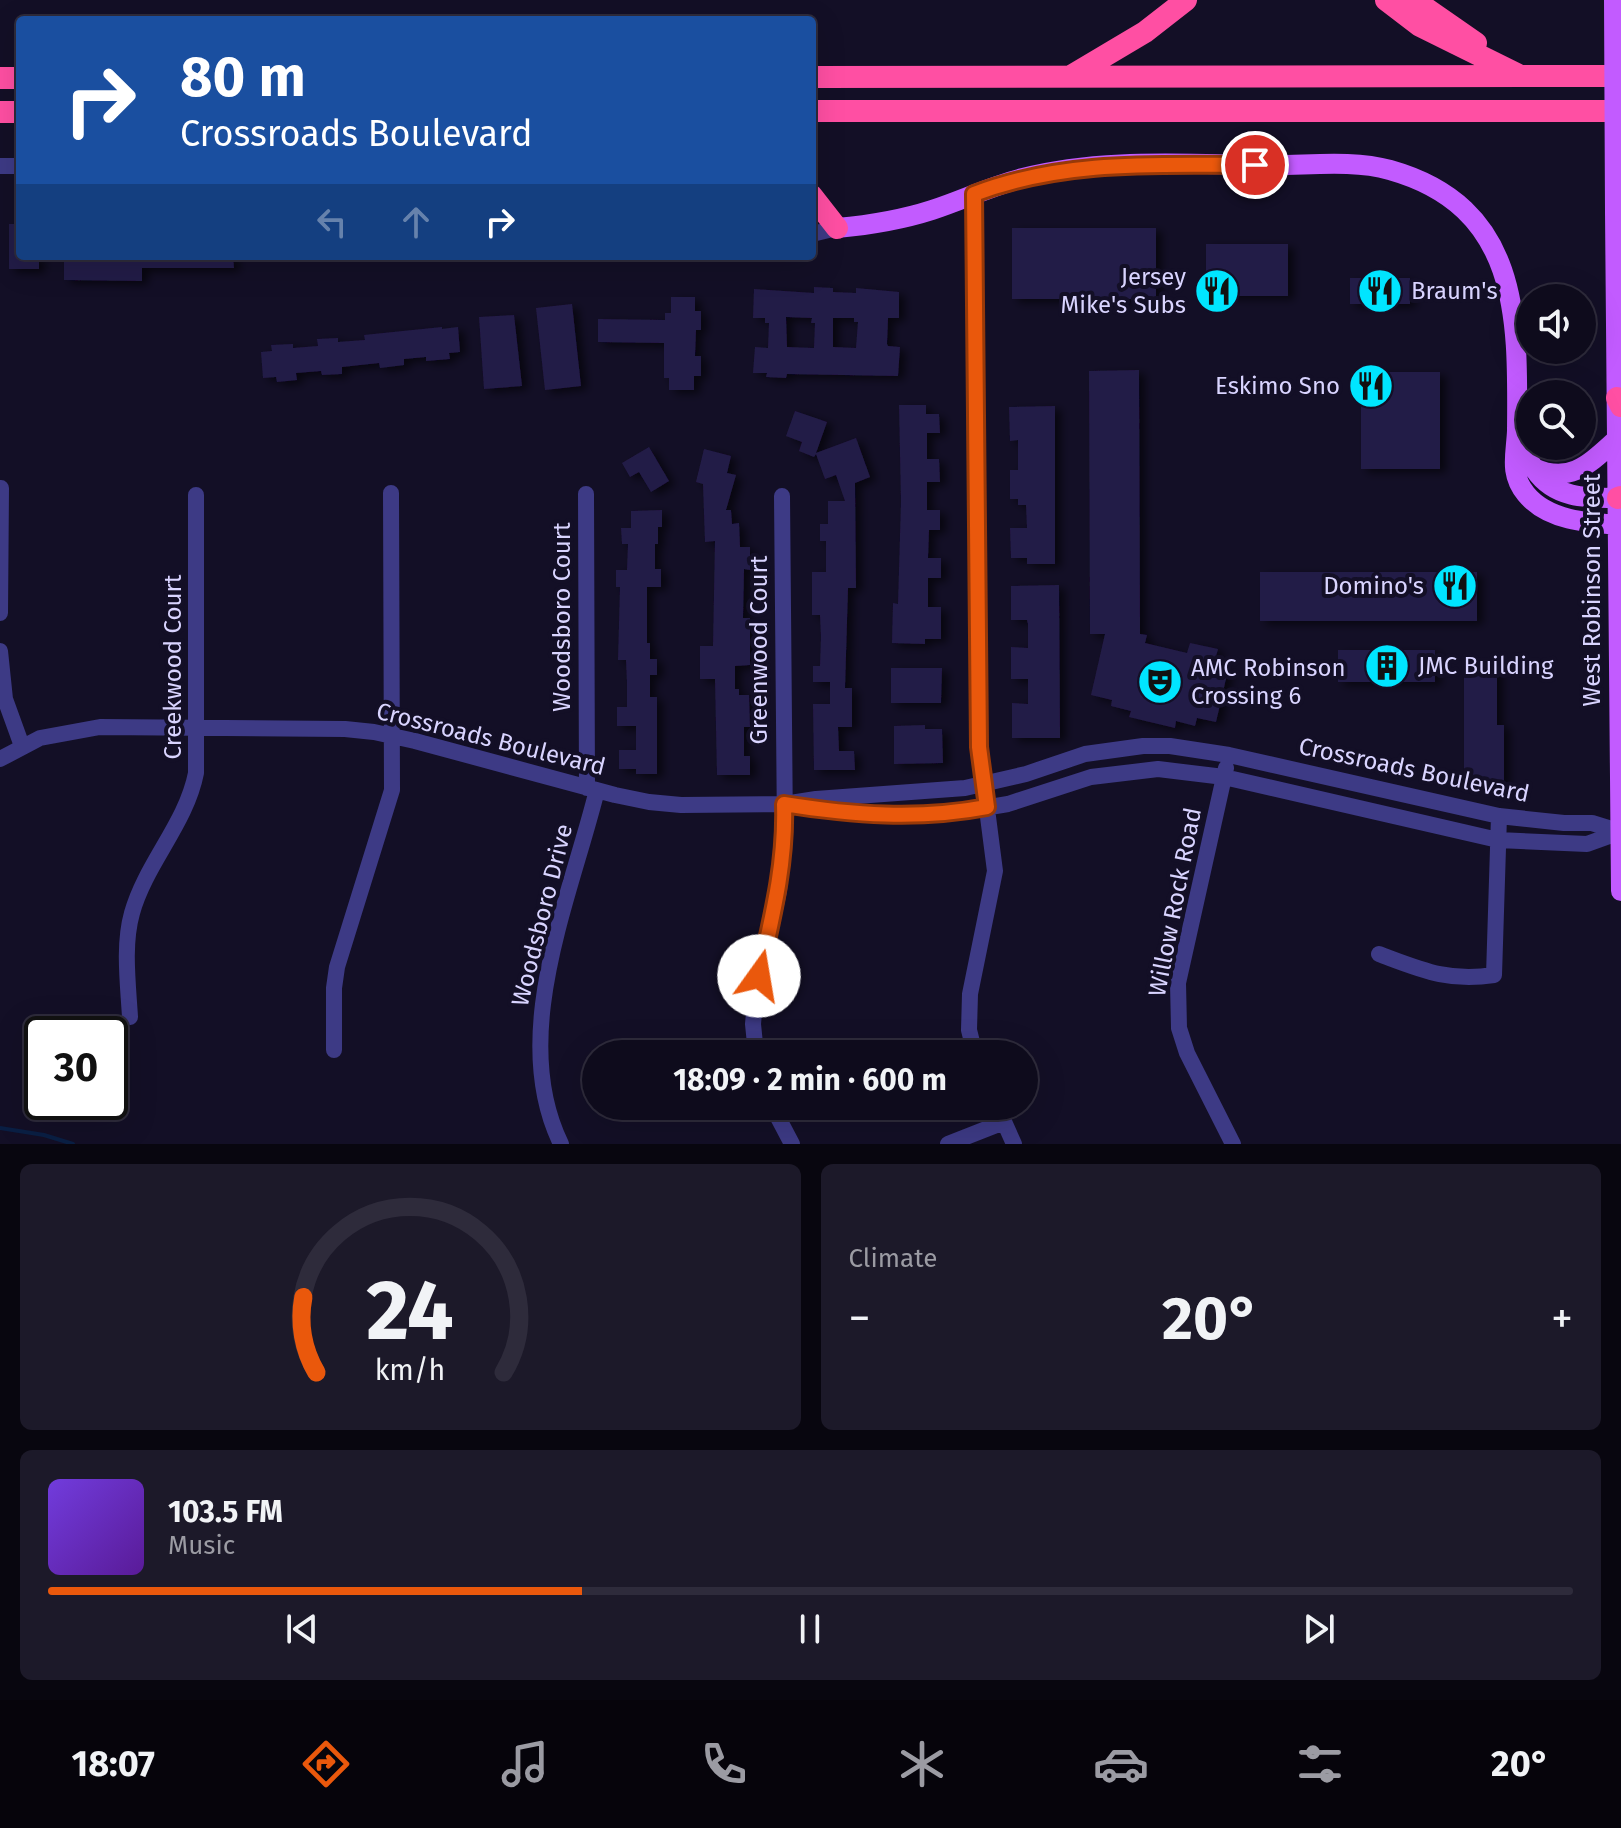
<!DOCTYPE html>
<meta charset="utf-8">
<style>
body{margin:0;font-family:"Fira Sans",sans-serif;background:#1c1929;color:#f1f3f6;height:100vh;display:flex;flex-direction:column;font-size:30px;white-space:nowrap}
*{box-sizing:border-box;margin:0}
p{font-size:26px;color:#9b9ba3}
.icon{flex:none;width:44px;height:44px;fill:none;stroke:currentColor;stroke-width:2;stroke-linecap:round;stroke-linejoin:round}
.map{position:relative;height:1144px;overflow:hidden}
.panel{display:flex;flex-direction:column;gap:20px;padding:20px;background:#08060f;flex:1}
.panel>*{flex:none}
.hud{position:absolute;left:16px;top:16px;width:800px;height:244px;border-radius:8px;box-shadow:0 8px 32px #0002,0 0 0 2px #2e2b3b;background:#1a4fa0;color:#fff;overflow:hidden}
.tools{position:absolute;left:1516px;top:284px;display:grid;gap:16px}
.tools a{display:grid;place-items:center;width:80px;height:80px;border-radius:50%;background:#0e0b1c;box-shadow:0 8px 32px #0002,0 0 0 2px #2e2b3b;font-size:40px}
.speed{position:absolute;left:24px;top:1016px;display:flex;gap:16px;font-size:40px;font-weight:700;text-align:center}
.speed>*{display:grid;place-content:center;width:104px;height:104px;border-radius:50%;background:#0e0b1c;box-shadow:0 8px 32px #0002,0 0 0 2px #2e2b3b;line-height:1}
.speed .limit{border:4px solid #111;border-radius:12px;background:#fff;color:#111}
.pin{position:absolute;display:grid;place-items:center;width:68px;height:68px;color:#fff;margin:-34px;border:4px solid #fff;border-radius:50%;box-shadow:0 2px 8px #0007}
.me{position:absolute;width:88px;margin:-44px;rotate:13deg;stroke-linejoin:round;filter:drop-shadow(0 0 6px #0008)}
.turn{display:flex;align-items:center;gap:28px;height:168px;padding:0 32px;font-size:36px}
.turn .icon{width:104px;height:104px;stroke-width:2.5}
.turn b{display:block;font-size:56px;line-height:68px}
.lanes{display:flex;align-items:center;height:76px;padding:0 32px;background:#0003;justify-content:center;gap:40px;direction:ltr}
.lanes .off{opacity:.35}
.big{font-size:60px;font-weight:700;line-height:1.1}
.panel .tile{flex:1;display:flex;flex-direction:column;justify-content:center;gap:12px;min-width:0;padding:0 28px;border-radius:12px;background:#1c1929}
.panel .dial{align-items:center;gap:0}
.dial svg{height:208px;overflow:visible;fill:none;stroke:#2e2b3b;stroke-width:7;stroke-linecap:round;text-anchor:middle}
.dial text{fill:#f1f3f6;stroke:none}
.song{display:flex;align-items:center;gap:24px}
.cover{width:96px;height:96px;border-radius:12px;background:linear-gradient(135deg,hsl(260 70% 55%),hsl(270 70% 35%))}
.played{height:8px;border-radius:4px;background:linear-gradient(90deg,#ea580c 35%,#2e2b3b 35%)}
.keys{display:flex;justify-content:space-around;direction:ltr}
.heat{display:flex;justify-content:space-between;align-items:center;font-size:44px;direction:ltr}
.panel .tiles{flex:1;display:grid;gap:20px;grid-template-columns:1fr 1fr}
.tile:last-child{grid-column:span 2}
.trip{position:absolute;left:582px;top:1040px;width:456px;height:80px;border-radius:40px;background:#0e0b1c;box-shadow:0 8px 32px #0002,0 0 0 2px #2e2b3b;font-weight:700;line-height:80px;text-align:center}
.menu{display:flex;height:128px;justify-content:space-around;align-items:center;background:#06040b;color:#9b9ba3}
.menu .icon{width:56px;height:56px}
.menu .current{color:#ea580c}
.menu b{font-size:36px;color:#f1f3f6}
.map>svg:first-child{display:block}
</style>
<div class="map">
<svg width="1621" height="1144" viewBox="0 0 1621 1144">
<defs>
<filter id="shadow"><feDropShadow dx="6" dy="3.5" stdDeviation="4" flood-color="#0009"/></filter>
</defs>
<rect width="100%" height="100%" fill="#130f26"/>
<g fill="none" stroke-linecap="round" stroke-linejoin="round">
<path stroke="#0a1f44" stroke-width="4" d="M0,1128L44,1135L73,1144"/>
</g>
<path fill="#241b47" fill-rule="evenodd" filter="url(#shadow)" d="M9,224H20V256H39V269H9Z
M1012,228H1156V299H1012Z
M1206,244H1288V296H1206Z
M64,256H233L234,268H142V281L64,280Z
M1350,278H1410V304H1350Z
M814,287L833,288V292L856,293V288L899,292V318H888L887,344L888,346L900,347L898,376L787,374L786,378L766,377L767,373H753L755,347L768,348L769,323H765V318H753L754,289L814,293ZM786,317L812,318L811,323H815L814,348L787,347ZM833,318H854V322H858L856,348L833,347Z
M671,297H695V311H701V330H696L695,356H701V376H694V390H669V378H664V343L598,342V319L665,320V313H671Z
M572,304L581,386L545,390L536,308Z
M514,315L522,386L484,389L479,317Z
M442,327V329L458,327L460,352L449,353L450,359L426,361V357L404,359V365L380,368L379,363L342,367V374L322,375L321,371L296,373L297,380L277,382L276,377L263,378L261,352L272,351L271,345L293,344V348L318,346L317,339L338,338V342L365,340L364,335Z
M1139,370L1140,634L1147,635L1145,643L1187,653L1190,643L1218,649L1213,667L1228,670L1216,722L1197,718L1195,726L1176,721L1175,728L1129,717L1131,711L1111,706L1112,700L1091,695L1105,634H1090L1089,371Z
M1361,372H1440V469H1361Z
M899,405H926V414H939L940,433H927V459H939L940,482H927V510H940V530H929L928,558H941V578H928V607H941V639H925V644L892,643L893,603L898,604L901,502Z
M1055,406V564H1027V558H1011L1010,528H1027L1026,505H1018V499H1010V470H1018V440L1010,441L1009,407Z
M795,411L827,422L816,453L856,438L870,477L855,483L856,588H848L845,688H852V727H838L839,751H854L855,770H814L813,704H830V682H813V666H820L821,637L820,615H812V572H826V541H820V524H828V501H845L836,475L825,479L816,454L814,457L799,451L802,442L786,436Z
M649,447L669,481L651,492L639,472L630,477L622,463Z
M704,449L731,456L727,473L736,475L726,510H731L732,524L739,523L740,547H750V570L744,569L743,618H750V665L735,666V689H739V695H749L750,727H744V756H750V775H717L715,679H700V646H713L715,541L705,542L703,484L696,482Z
M662,510V527H658V544H655V569H661V587H647V643H650V659H657V675H650V697H657V774H636V769H619V750H636V726H617V707H627V683L626,660H618L620,587H616V570H627L628,544H622L621,528H631V511Z
M1260,572H1477V621H1260Z
M1059,585L1060,738H1012V703L1028,704V679H1011V647L1028,648V624L1027,620H1011V586Z
M1338,650H1435V682H1338Z
M1464,666H1497V725H1504V783H1464Z
M891,668H942L941,703H891Z
M925,725V729H942L943,763L894,764V726Z"/>
<g fill="none" stroke-linecap="round" stroke-linejoin="round">
<path stroke="#3d3a85" stroke-width="16" d="M0,166H20
M974,194L979,747L995,871L970,994L969,1030L975,1054
M812,234L837,228
M586,494L587,788
M0,613L1,488
M0,651L5,699L22,746
M0,759L40,738L100,727L345,729L374,732L415,741L615,795L649,802L681,805L784,804L816,799L965,788L1026,774L1085,754L1143,746H1170L1229,755L1499,816L1564,823H1592L1621,832
M1226,768L1178,983L1179,1028L1187,1053L1233,1144
M801,807L893,816L954,813L1008,804L1091,777L1158,769L1224,777L1498,840L1587,844L1620,832
M1379,954C1422,970 1448,982 1494,975L1499,816
M130,1017C128,983 123,945 132,913C146,863 186,824 196,773V495
M334,1050V988L337,967L392,790L391,493
M756,1054L753,1024L755,1002L779,891L785,834L782,496
M772,1106L792,1144
M997,1106L1014,1144
M561,1144C508,1036 570,899 597,790
M948,1144L1004,1122"/>
<path stroke="#c25bff" stroke-width="20" d="M1615,212L1621,891
M837,228C870,225 901,220 932,210C963,200 991,186 1023,178C1104,157 1192,165 1275,165C1312,165 1354,160 1390,170C1521,207 1518,319 1517,431C1516,455 1509,473 1526,494C1548,521 1589,523 1621,525
M1517,436C1523,447 1528,460 1535,470C1555,499 1587,498 1618,498
M1534,468C1571,485 1591,462 1617,439"/>
<path stroke="#ff4fa3" stroke-width="22" d="M1386,0L1420,26L1517,74
M1414,0L1476,43
M1071,76L1145,32L1186,0
M812,77L1621,76
M0,78H20
M812,111H1621
M0,112H20
M812,196L837,228
M1617,398L1621,406
M1618,498L1621,497"/>
<path stroke="#c25bff" stroke-width="20" d="M1614,0L1615,212"/>
</g>
<g fill="none" stroke-linecap="round" stroke-linejoin="round">
<g stroke="#983908" stroke-width="20">
<path id="route" d="M759,976C772,918 786,864 784,804C852,815 919,820 987,807L979,747L974,194C1065,159 1160,165 1255,165"/>
</g>
<use href="#route" stroke="#ea580c" stroke-width="14"/>
</g>
<defs>
<g id="restaurant-disc" transform="scale(2.3)"><circle r="9.5" fill="#00e5ff" stroke="#130f26"/><path d="M-5-6h1v4h1v-4h1v4h1v-4h1v5L-1.5 .5V6h-2V.5L-5-1ZM5-6V6H3V1.5H1.5Q1.5-4 5-6Z" fill="#111"/></g>
<g id="building-disc" transform="scale(2.3)"><circle r="9.5" fill="#00e5ff" stroke="#130f26"/><path d="M-4-6H4V6H1V3H-1V6H-4ZM-2.5-4.3h1.7v1.8h-1.7ZM.8-4.3h1.7v1.8H.8ZM-2.5-1h1.7V.8h-1.7ZM.8-1h1.7V.8H.8Z" fill="#111"/></g>
<g id="theatre-disc" transform="scale(2.3)"><circle r="9.5" fill="#00e5ff" stroke="#130f26"/><path d="M-5-5.5Q0-4 5-5.5V0Q5 5 0 6Q-5 5-5 0ZM-3.3-2.5H-1v1.5H-3.3ZM1-2.5H3.3v1.5H1ZM-2.8 1Q0 5.5 2.8 1Z" fill="#111"/></g>
</defs>
<g fill-rule="evenodd">
<use href="#restaurant-disc" x="1217" y="291"/>
<use href="#restaurant-disc" x="1380" y="291"/>
<use href="#restaurant-disc" x="1371" y="386"/>
<use href="#restaurant-disc" x="1455" y="586"/>
<use href="#building-disc" x="1387" y="666"/>
<use href="#theatre-disc" x="1160" y="682"/>
</g>
<g text-anchor="middle" dominant-baseline="central" stroke-width="8" stroke-linejoin="round" paint-order="stroke">
<g font-size="24" fill="#d9d4ff" stroke="#130f26" text-anchor="end">
<text x="1186" y="277">Jersey<tspan x="1186" dy="28">Mike's Subs</tspan></text>
<text x="1411" y="291" text-anchor="start">Braum's</text>
<text x="1340" y="386">Eskimo Sno</text>
<text x="1424" y="586">Domino's</text>
<text x="1418" y="666" text-anchor="start">JMC Building</text>
<text x="1191" y="668" text-anchor="start">AMC Robinson<tspan x="1191" dy="28">Crossing 6</tspan></text>
</g>
<g font-size="24" fill="#d9d4ff" stroke="#130f26">
<text transform="translate(1592 590) rotate(-90)">West Robinson Street</text>
<text transform="translate(562 617) rotate(-90)">Woodsboro Court</text>
<text transform="translate(759 650) rotate(-90)">Greenwood Court</text>
<text transform="translate(173 667) rotate(-90)">Creekwood Court</text>
<text transform="translate(491 739) rotate(14)">Crossroads Boulevard</text>
<text transform="translate(1414 770) rotate(12)">Crossroads Boulevard</text>
<text transform="translate(1175 902) rotate(-79)">Willow Rock Road</text>
<text transform="translate(542 915) rotate(-76)">Woodsboro Drive</text>
</g>
</g>
</svg>
<div class="tools">
<a><svg class="icon" aria-label="sound" viewBox="0 0 24 24"><path d="M4 9h4l5-4v14l-5-4H4zM17 9q2 3 0 6"/></svg></a>
<a><svg class="icon" aria-label="search" viewBox="0 0 24 24"><circle cx="10" cy="10" r="6"/><path d="M15 15l6 6"/></svg></a>
</div>
<div class="speed"><div class="limit">30</div></div>
<div class="pin" style="left:1255px;top:165px;background:#d93025"><svg class="icon" aria-label="arrive" viewBox="0 0 24 24"><path d="M6 21V4h12l-3 4 3 4H6"/></svg></div>
<svg class="me" style="left:759px;top:976px" viewBox="-20 -20 40 40"><circle r="19" fill="#fff"/><path d="M0-13L10 11 0 6-10 11z" fill="#ea580c"/></svg>
<div class="trip">18:09 · 2 min · 600 m</div>
<div class="hud">
<div class="turn"><svg class="icon" aria-label="right" viewBox="0 0 24 24"><path d="M7 20v-9h11M14 6l5 5-5 5"/></svg><div><b>80 m</b>Crossroads Boulevard</div></div>
<div class="lanes"><svg class="icon off" aria-label="left" viewBox="0 0 24 24"><path d="M17 20v-9H6M10 6l-5 5 5 5"/></svg><svg class="icon off" aria-label="ahead" viewBox="0 0 24 24"><path d="M12 20V5M6 11l6-6 6 6"/></svg><svg class="icon" aria-label="right" viewBox="0 0 24 24"><path d="M7 20v-9h11M14 6l5 5-5 5"/></svg></div>
</div>
</div>
<section class="panel">
<div class="tiles">
<div class="tile dial"><svg viewBox="0 0 100 80">
<path d="M14 69A42 42 0 1 1 86 69"/>
<path d="M14 69A42 42 0 0 1 9 40" stroke="#ea580c"/>
<text x="50" y="56" font-size="32" font-weight="700">24</text>
<text x="50" y="72" font-size="11">km/h</text>
</svg></div>
<div class="tile"><p>Climate</p>
<div class="heat"><a>−</a><b class="big">20°</b><a>+</a></div>
</div>
<div class="tile">
<div class="song"><i class="cover"></i><div><b>103.5 FM</b><p>Music</p></div></div>
<div class="played"></div>
<div class="keys"><svg class="icon" aria-label="previous" viewBox="0 0 24 24"><path d="M18 5L8 12l10 7zM5 5v14"/></svg><svg class="icon" aria-label="pause" viewBox="0 0 24 24"><path d="M8 5v14M16 5v14"/></svg><svg class="icon" aria-label="next" viewBox="0 0 24 24"><path d="M6 5l10 7-10 7zM19 5v14"/></svg></div>
</div>
</div>
</section>
<nav class="menu">
<b>18:07</b>
<svg class="icon current" aria-label="directions" viewBox="0 0 24 24"><path d="M12 3l9 9-9 9-9-9zM9 14v-3h6M13 9l2 2-2 2"/></svg>
<svg class="icon" aria-label="music" viewBox="0 0 24 24"><path d="M9 18V5l10-2v13"/><circle cx="6" cy="18" r="3"/><circle cx="16" cy="16" r="3"/></svg>
<svg class="icon" aria-label="phone" viewBox="0 0 24 24"><path d="M5 4h4l2 5-3 2q2 4 5 5l2-3 5 2v4C11 20 4 13 5 4z"/></svg>
<svg class="icon" aria-label="climate" viewBox="0 0 24 24"><path d="M12 3v18M4 7l16 10M4 17L20 7"/></svg>
<svg class="icon" aria-label="car" viewBox="0 0 24 24"><path d="M5 17H2v-5l4-1 3-4h7l3 4 3 1v5h-3M9 17h6M6 11h13"/><circle cx="7" cy="17" r="2"/><circle cx="17" cy="17" r="2"/></svg>
<svg class="icon" aria-label="filters" viewBox="0 0 24 24"><path d="M4 7h16M4 17h16"/><circle cx="9" cy="7" r="2"/><circle cx="15" cy="17" r="2"/></svg>
<b>20°</b>
</nav>
